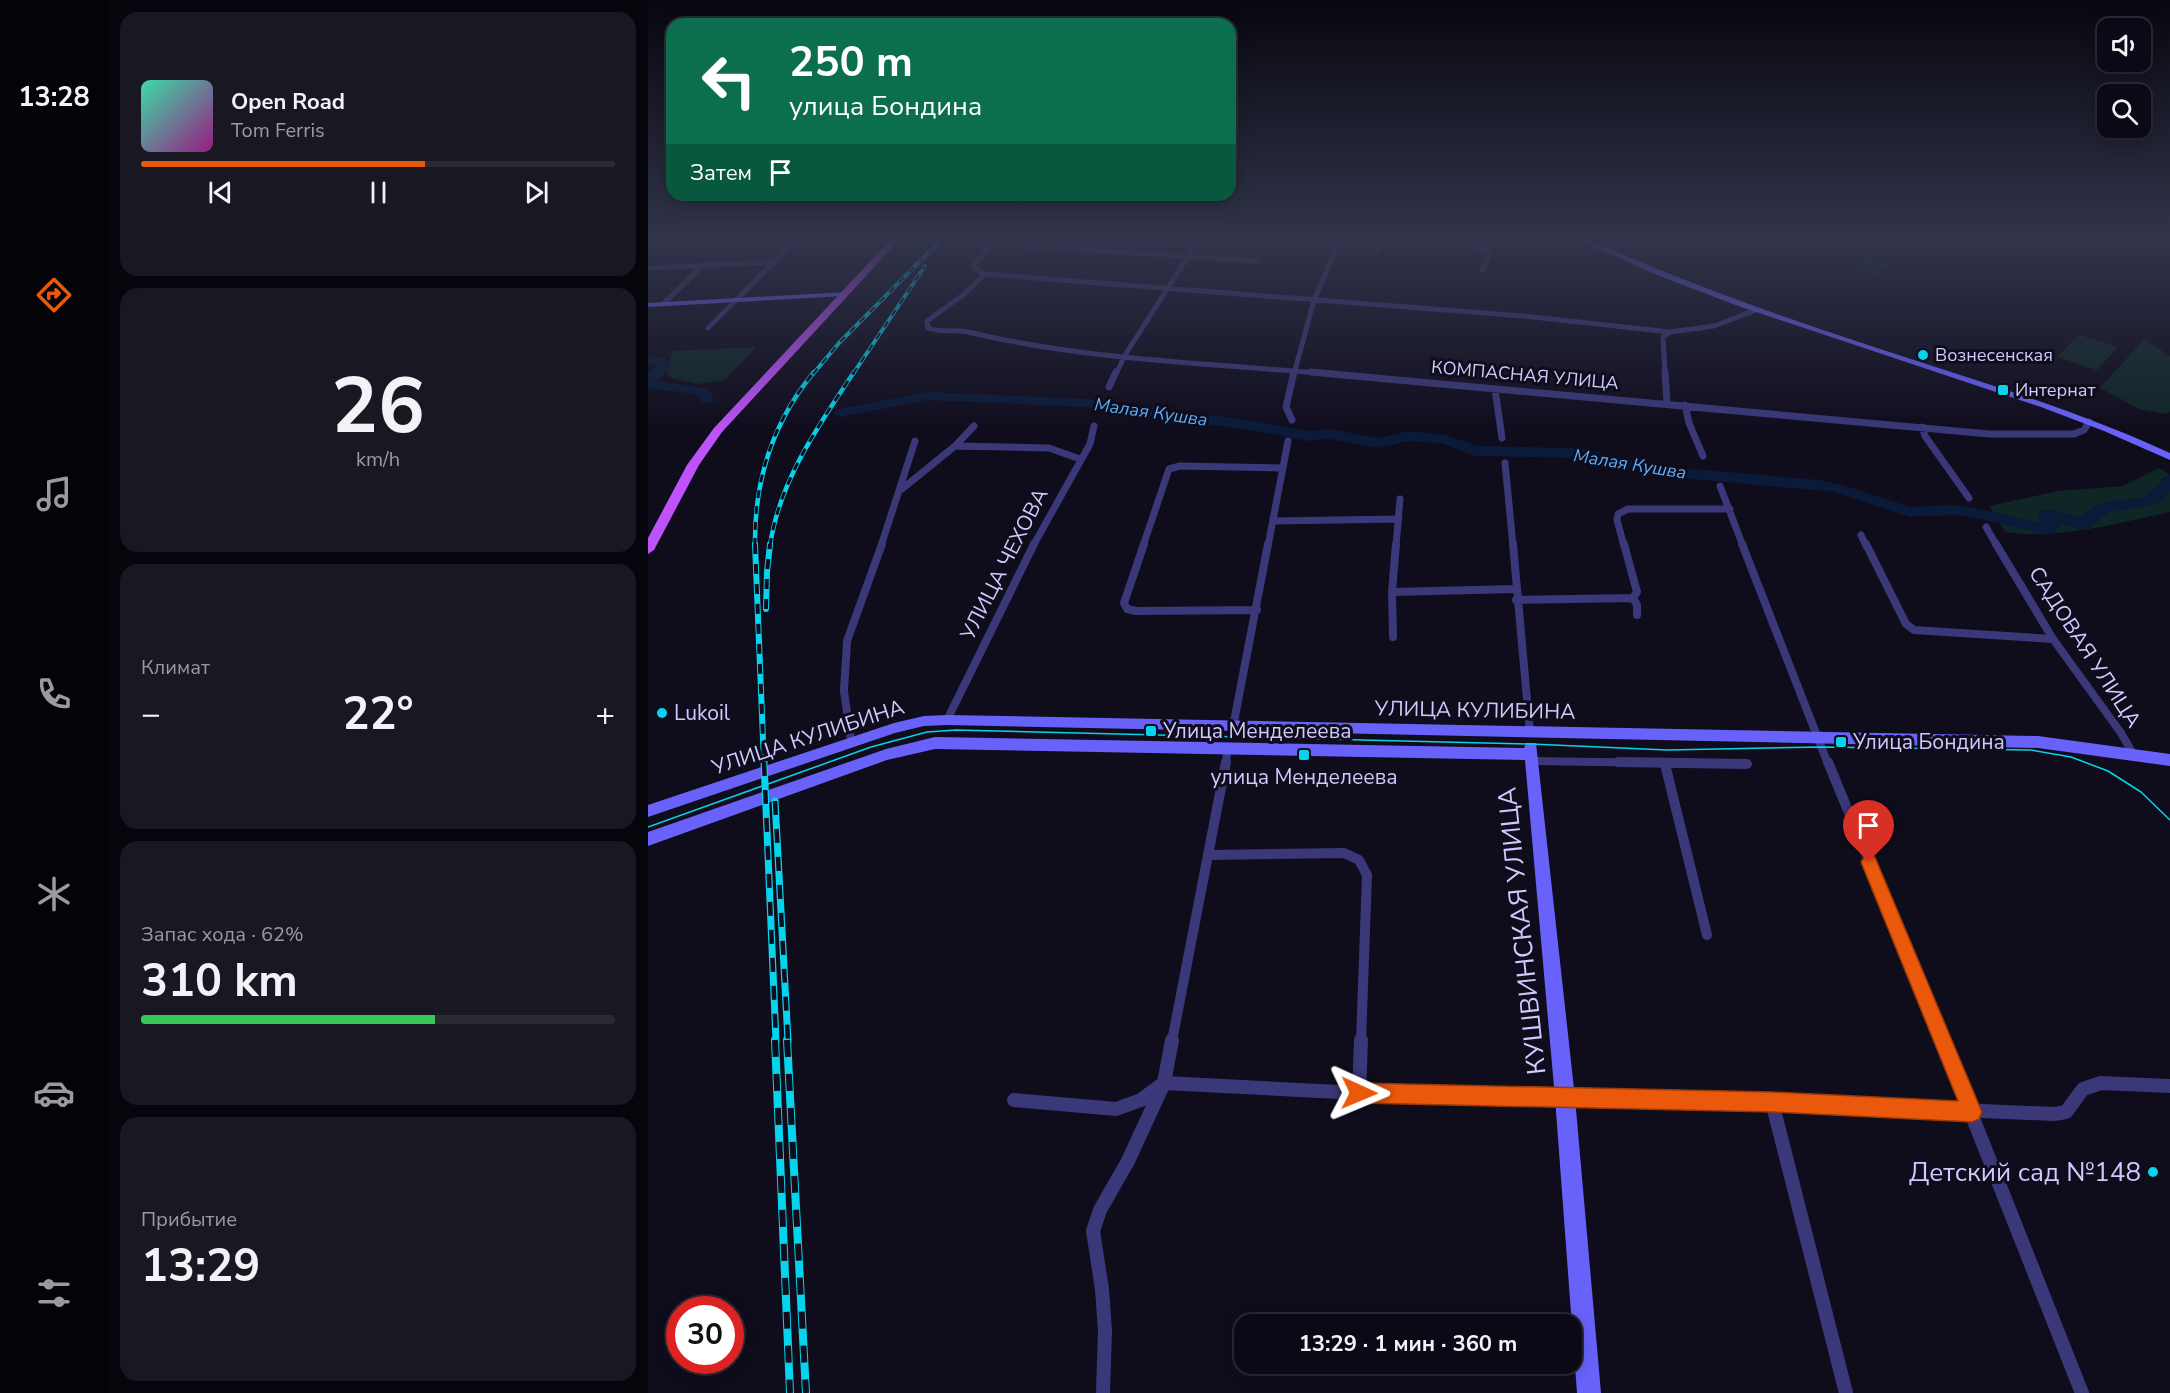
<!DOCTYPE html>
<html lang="ru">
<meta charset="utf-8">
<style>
body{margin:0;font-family:"Nunito Sans",sans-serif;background:#191722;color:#f1f3f6;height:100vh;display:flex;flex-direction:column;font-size:22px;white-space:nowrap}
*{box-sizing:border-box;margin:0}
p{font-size:20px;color:#9a9aa0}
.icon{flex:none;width:33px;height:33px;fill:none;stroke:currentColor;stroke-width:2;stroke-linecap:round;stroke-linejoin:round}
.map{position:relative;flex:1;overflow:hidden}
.details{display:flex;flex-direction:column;gap:12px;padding:12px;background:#06050c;width:540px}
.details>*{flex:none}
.hud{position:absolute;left:18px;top:18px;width:570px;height:183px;border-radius:18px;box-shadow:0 3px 15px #0003,0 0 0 2px #2b2a34;background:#0b6e4f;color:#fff;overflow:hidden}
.buttons{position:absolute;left:1449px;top:18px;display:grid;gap:12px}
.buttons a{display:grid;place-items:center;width:54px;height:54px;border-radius:12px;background:#0b0915;box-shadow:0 3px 15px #0003,0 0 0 2px #2b2a34;font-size:30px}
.speed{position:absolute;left:18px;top:1296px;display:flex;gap:12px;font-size:30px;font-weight:700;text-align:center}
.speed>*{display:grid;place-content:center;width:78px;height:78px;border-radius:50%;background:#0b0915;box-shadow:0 3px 15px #0003,0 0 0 2px #2b2a34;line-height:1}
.speed .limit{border:9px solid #d22;background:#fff;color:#111}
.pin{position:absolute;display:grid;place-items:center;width:51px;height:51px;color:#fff;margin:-62px -26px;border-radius:50% 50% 50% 0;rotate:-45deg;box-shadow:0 0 6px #0007}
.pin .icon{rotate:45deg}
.me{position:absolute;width:66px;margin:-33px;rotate:91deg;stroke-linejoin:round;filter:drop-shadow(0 0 4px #0008)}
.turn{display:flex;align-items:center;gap:21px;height:126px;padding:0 24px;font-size:27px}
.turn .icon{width:78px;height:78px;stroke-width:2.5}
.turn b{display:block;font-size:42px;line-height:51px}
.then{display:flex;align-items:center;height:57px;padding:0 24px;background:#0003;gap:12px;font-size:22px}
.big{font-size:45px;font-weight:700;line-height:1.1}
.details .widget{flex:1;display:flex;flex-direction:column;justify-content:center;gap:9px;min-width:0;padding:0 21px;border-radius:18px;background:#191722}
.details .dial{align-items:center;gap:0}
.dial b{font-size:78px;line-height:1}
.song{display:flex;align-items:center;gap:18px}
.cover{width:72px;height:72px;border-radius:9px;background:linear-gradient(135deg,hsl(160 70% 55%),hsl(310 70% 35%))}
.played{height:6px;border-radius:3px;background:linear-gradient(90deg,#ea580c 60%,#2b2a34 60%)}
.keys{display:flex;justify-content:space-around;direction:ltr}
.heat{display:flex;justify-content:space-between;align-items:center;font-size:33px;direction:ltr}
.charge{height:9px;border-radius:4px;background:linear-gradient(90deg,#34c759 62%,#2b2a34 0)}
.trip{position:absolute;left:586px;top:1314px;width:348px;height:60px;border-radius:18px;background:#0b0915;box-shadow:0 3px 15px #0003,0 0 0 2px #2b2a34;font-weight:700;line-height:60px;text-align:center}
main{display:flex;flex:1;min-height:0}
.menu{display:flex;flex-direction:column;width:108px;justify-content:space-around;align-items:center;background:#040408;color:#9a9aa0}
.menu .icon{width:42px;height:42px}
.menu .current{color:#ea580c}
.menu b{font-size:27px;color:#f1f3f6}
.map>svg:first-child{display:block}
</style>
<main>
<nav class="menu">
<b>13:28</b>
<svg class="icon current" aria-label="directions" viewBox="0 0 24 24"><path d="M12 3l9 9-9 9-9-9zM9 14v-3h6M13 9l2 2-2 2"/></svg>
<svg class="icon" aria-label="music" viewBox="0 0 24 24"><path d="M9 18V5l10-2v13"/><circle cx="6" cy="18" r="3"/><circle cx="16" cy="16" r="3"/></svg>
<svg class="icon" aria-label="phone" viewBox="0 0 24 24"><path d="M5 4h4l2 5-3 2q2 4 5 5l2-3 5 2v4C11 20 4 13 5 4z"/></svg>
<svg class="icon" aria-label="climate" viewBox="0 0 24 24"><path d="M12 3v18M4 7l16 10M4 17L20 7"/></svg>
<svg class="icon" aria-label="car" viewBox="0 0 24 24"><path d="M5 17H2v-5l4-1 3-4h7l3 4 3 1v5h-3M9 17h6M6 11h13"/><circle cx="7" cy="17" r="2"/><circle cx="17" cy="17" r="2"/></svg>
<svg class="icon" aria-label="filters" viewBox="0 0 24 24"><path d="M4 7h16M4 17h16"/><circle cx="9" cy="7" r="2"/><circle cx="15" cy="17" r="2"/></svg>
</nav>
<section class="details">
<div class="widget">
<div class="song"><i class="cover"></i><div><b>Open Road</b><p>Tom Ferris</p></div></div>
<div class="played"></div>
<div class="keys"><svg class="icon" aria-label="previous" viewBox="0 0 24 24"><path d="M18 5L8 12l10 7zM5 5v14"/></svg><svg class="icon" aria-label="pause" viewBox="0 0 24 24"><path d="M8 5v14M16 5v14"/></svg><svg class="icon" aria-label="next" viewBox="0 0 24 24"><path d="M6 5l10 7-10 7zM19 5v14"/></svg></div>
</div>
<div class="widget dial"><b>26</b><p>km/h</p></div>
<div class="widget"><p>Климат</p>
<div class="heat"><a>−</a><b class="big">22°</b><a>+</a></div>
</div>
<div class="widget"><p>Запас хода · 62%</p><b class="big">310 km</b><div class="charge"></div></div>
<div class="widget"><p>Прибытие</p><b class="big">13:29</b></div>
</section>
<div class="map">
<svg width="1522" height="1393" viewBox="0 0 1522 1393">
<rect width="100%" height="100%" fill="#0f0c1c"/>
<path fill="#0f2626" d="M1218,257L1240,264L1226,274L1205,269Z
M1431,335L1470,347L1449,370L1409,357Z
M1496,339L1522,356V411L1519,414L1491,409L1452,388Z
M108,347L77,380L49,384L23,378L19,372L24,351Z
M1511,468L1522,475V512C1471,523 1409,540 1357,532L1341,506L1410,491L1475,486Z"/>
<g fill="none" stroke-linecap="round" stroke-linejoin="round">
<path fill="#0a1a38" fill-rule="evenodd" d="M0,356L16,358L24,365L9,381L61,389L66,400L64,403H54L47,394L0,388V374L9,366L0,364Z
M280,392L437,399L607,421L660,431L681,429L731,438L759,431L798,435L829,446L933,448L1009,466L1172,480L1195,485L1263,507L1304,505L1323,507L1393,523L1390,514L1392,510L1403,509L1432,518L1445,507L1462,501L1494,498L1507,489L1516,477L1522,475V492C1507,513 1482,505 1461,513C1452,516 1447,527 1438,529C1429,530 1418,525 1410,522L1412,525L1407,532L1393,533L1323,517L1304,515L1262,517L1186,492L1009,476L933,458L827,456L795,444L759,441L731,448L681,439L660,441L607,431L437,407L280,400L192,417L185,413L192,409Z"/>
<path stroke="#3b387a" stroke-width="5" d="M347,238L345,244L326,264V267L336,275L315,295L279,321L280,328C294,333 306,329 320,332C437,360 560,363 679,374
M802,238L810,243L840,251L841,255L834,270
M345,244L609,261
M948,247L976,238
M729,251L735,241L741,238
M0,268L127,262
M336,274L875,316L1022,332L1066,326L1108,310
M15,304L55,265
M60,328L150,238
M468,374L477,355L552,238
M646,374L666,300L693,238
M1017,374L1015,337L1022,332"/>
<path stroke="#3b387a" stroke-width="7" d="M663,372L1341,434H1426L1436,430L1441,422
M1017,372L1019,403
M461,387L468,372
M847,389L854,438
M1037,405L1041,423L1055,456
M644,420L638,407L646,372
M1274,427L1277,436L1321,498
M307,446L326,426
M857,463L865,546
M1072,486L1095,546
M254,489L307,446L401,448L432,459
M625,521L751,519
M1338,527L1349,546
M1213,535L1218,546
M233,546L267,441
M385,546L442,444L446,426
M495,546L521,469L532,466L633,468
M620,546L640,441
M748,546L752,499
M976,546L969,520L970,514L980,509H1082"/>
<path stroke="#3b387a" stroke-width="8" d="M496,544L476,603L479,609L488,611L609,610
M865,544L882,733
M1094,544L1180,764
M1218,544L1258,624L1266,630L1405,639
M1348,544L1405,639L1473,733L1487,757
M744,592L867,589
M985,598L989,605V615
M868,600L985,598L989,592L976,544
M745,637L744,592L748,544
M299,720L386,544
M585,727L620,544
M203,741L196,691L199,641L234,544
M884,761L1077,764
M577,764L580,750"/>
<path stroke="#3b387a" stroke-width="10" d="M970,762L1099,764
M1180,762L1295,1041
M1017,764L1059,935
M561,855L696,853L711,860L719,875L713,1041
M524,1041L578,762"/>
<path stroke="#3b387a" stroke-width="14" d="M1294,1040L1434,1393
M711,1093L713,1040
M366,1100L468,1109L493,1100L516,1083L711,1093L1124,1102L1406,1114L1418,1112L1435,1089L1453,1083L1522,1086
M1124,1102L1198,1393
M455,1393L457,1331L454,1289L445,1231L452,1210L480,1161L516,1083L524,1040"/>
<path fill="#6862fb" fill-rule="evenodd" d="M927,238H936C1031,280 1128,315 1226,347C1326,380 1427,409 1522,453V460L1456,431L1393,407L1093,307L1009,275Z
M199,292V296H196L0,307V303Z
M299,715L1390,736L1522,754V766L1390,748L299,725L276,726L247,733L0,817V805L246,723L276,716Z
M287,737L876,748L878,743H888L927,1098L953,1393H929L907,1098L877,760L287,749L239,760L0,846V832L238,749Z"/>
<path fill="#be53fb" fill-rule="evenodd" d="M244,238H253L74,432L51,465L6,550L0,554V538L39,465L66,428Z"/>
<path stroke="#06d3ec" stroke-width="1.5" d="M0,827L223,747L279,732L308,730L883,744L1019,750L1174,747L1383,750L1423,757L1460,771L1493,792L1522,820"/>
<g stroke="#06d3ec" stroke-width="4">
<path id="rail-far4" d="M165,374L191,343L295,238
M205,374L277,266"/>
</g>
<g stroke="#06d3ec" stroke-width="4.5">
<path id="rail-far3" d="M107,546C106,480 124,423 166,372
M122,546C131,481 171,425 206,372"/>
</g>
<g stroke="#06d3ec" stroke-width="6">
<path id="rail-far2" d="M107,544L116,764
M118,609L119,572L122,544"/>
</g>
<g stroke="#06d3ec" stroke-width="7">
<path id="rail-far1" d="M116,762L128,1041
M127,801L140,1041"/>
</g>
<g stroke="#06d3ec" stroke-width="8">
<path id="rail" d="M127,1040L142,1393
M139,1040L158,1393"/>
</g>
<use href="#rail-far4" stroke="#0f0c1c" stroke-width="2" stroke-dasharray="7" stroke-linecap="butt"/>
<use href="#rail-far3" stroke="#0f0c1c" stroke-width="3" stroke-dasharray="8" stroke-linecap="butt"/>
<use href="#rail-far2" stroke="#0f0c1c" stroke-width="4" stroke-dasharray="10" stroke-linecap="butt"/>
<use href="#rail-far1" stroke="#0f0c1c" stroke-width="4.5" stroke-dasharray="14" stroke-linecap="butt"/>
<use href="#rail" stroke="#0f0c1c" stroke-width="6" stroke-dasharray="17" stroke-linecap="butt"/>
</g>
<linearGradient id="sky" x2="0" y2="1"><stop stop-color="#08070f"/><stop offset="0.55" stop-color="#31344b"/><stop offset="1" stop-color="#31344b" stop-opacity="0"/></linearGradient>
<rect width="1522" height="433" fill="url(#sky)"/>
<path fill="#ea580c" stroke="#983908" stroke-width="1.5" d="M1221,855L1227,857L1229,862L1331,1105L1334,1112L1331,1119L1324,1122L1124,1112L711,1103L704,1100L701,1093L704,1086L711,1083L1124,1092L1310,1101L1213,862L1216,857Z"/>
<g fill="#06d3ec" stroke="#0f0c1c" stroke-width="2">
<circle cx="1275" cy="355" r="6"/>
<rect x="1349" y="384" width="12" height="12" rx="3"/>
<circle cx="14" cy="713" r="6"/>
<rect x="497" y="725" width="12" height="12" rx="3"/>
<rect x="1187" y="736" width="12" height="12" rx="3"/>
<rect x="650" y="749" width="12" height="12" rx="3"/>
<circle cx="1505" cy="1172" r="6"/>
</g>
<g text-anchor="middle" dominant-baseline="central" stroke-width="6" stroke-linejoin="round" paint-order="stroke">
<g font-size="18" fill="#cfc9fe" stroke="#0f0c1c" text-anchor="start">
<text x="1287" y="355">Вознесенская</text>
<text x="1367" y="390">Интернат</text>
</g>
<g font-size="18" fill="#cfc9fe" stroke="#0f0c1c">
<text transform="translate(877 375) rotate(5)">КОМПАСНАЯ УЛИЦА</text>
</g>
<g font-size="18" font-style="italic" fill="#5aaefb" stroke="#0f0c1c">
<text transform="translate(503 412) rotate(8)">Малая Кушва</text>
<text transform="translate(982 464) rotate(9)">Малая Кушва</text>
</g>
<g font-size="21" fill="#cfc9fe" stroke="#0f0c1c">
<text transform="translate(356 564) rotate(-63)">УЛИЦА ЧЕХОВА</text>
<text transform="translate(1437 647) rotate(57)">САДОВАЯ УЛИЦА</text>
<text transform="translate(827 710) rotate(1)">УЛИЦА КУЛИБИНА</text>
<text transform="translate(160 737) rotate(-18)">УЛИЦА КУЛИБИНА</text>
</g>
<g font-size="21" fill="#cfc9fe" stroke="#0f0c1c" text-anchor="start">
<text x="26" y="713">Lukoil</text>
<text x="515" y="731">Улица Менделеева</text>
<text x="1205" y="742">Улица Бондина</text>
<text x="656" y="777" text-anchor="middle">улица Менделеева</text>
</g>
<g font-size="26" fill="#cfc9fe" stroke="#0f0c1c">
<text transform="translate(874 931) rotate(-96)">КУШВИНСКАЯ УЛИЦА</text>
</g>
<g font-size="26" fill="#cfc9fe" stroke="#0f0c1c" text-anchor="end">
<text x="1493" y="1172">Детский сад №148</text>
</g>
</g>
</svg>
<div class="buttons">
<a><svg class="icon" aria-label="sound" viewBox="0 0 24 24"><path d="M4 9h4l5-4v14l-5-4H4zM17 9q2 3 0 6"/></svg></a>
<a><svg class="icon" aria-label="search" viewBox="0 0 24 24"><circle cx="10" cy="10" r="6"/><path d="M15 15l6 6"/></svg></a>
</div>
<div class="speed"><div class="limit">30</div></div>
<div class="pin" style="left:1221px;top:862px;background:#d93025"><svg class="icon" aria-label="arrive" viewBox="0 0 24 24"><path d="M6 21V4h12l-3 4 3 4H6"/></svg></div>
<svg class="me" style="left:711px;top:1093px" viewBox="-20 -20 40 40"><path d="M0-17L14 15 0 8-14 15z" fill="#ea580c" stroke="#fff" stroke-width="4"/></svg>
<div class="trip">13:29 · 1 мин · 360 m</div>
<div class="hud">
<div class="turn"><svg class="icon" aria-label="left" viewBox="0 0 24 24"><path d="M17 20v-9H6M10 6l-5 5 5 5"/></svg><div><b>250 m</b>улица Бондина</div></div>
<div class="then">Затем<svg class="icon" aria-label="arrive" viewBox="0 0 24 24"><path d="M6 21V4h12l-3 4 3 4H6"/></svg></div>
</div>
</div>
</main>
